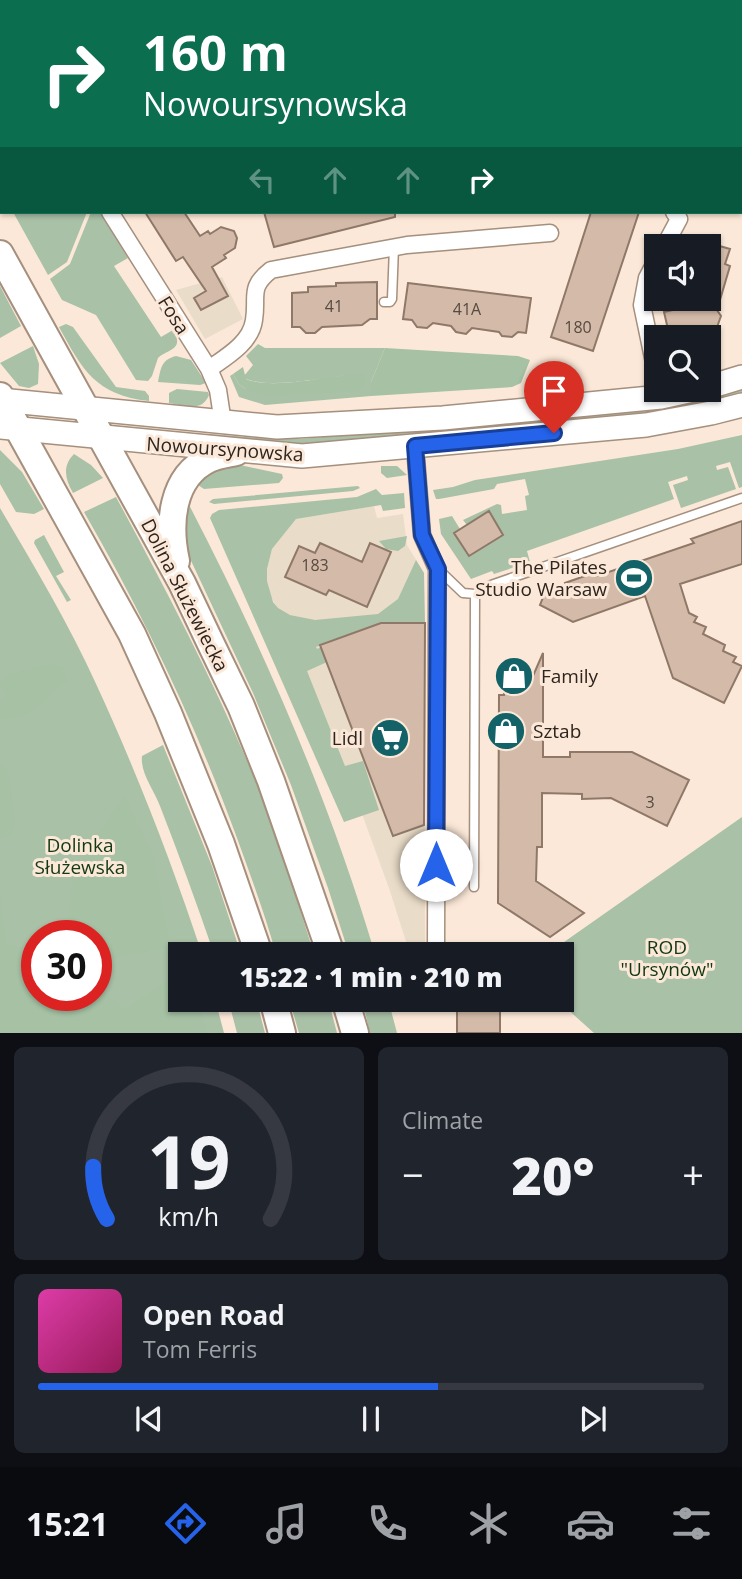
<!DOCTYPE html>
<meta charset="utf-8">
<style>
body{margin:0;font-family:"Open Sans",sans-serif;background:#20242c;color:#f1f3f6;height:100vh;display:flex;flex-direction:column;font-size:26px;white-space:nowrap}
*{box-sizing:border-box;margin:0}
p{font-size:23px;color:#9ea1a6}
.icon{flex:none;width:38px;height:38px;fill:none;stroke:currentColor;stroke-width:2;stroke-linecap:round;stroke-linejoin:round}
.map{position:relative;height:1033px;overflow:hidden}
.panel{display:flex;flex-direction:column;gap:14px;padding:14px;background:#0d0f14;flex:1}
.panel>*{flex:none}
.guide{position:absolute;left:0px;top:0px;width:742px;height:214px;box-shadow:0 2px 5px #0004;background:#0b6e4f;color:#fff;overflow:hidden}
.tools{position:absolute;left:644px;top:234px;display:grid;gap:14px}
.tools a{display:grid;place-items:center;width:77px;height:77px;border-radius:0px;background:#171b24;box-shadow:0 2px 5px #0004;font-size:35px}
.speed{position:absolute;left:21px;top:920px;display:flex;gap:14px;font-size:35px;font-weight:700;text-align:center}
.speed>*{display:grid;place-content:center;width:91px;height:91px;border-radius:50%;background:#171b24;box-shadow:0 2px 5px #0004;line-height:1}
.speed .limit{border:10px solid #d22;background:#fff;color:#111}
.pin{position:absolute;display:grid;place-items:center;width:60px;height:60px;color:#fff;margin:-72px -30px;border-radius:50% 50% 50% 0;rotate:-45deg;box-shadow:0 0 7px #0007}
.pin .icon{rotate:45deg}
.me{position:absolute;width:77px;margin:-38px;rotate:0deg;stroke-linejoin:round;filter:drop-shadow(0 0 5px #0008)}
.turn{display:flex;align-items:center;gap:24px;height:147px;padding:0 28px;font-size:32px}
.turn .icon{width:91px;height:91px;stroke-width:2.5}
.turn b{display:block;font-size:49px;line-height:60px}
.lanes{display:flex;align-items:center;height:66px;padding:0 28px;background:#0003;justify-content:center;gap:35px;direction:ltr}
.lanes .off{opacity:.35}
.big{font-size:52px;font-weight:800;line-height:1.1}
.panel .tile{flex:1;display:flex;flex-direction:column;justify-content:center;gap:10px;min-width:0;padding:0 24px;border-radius:10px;background:#20242c}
.panel .dial{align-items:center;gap:0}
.dial svg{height:182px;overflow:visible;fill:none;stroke:#363941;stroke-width:7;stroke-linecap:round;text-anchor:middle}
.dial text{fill:#f1f3f6;stroke:none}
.song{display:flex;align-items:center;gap:21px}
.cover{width:84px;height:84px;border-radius:10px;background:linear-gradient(135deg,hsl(320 70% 55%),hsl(330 70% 35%))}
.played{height:7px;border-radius:4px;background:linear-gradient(90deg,#2563eb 60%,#363941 60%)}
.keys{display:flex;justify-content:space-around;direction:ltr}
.heat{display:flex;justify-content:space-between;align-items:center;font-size:38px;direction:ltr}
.panel .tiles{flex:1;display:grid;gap:14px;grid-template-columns:1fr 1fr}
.tile:last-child{grid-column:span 2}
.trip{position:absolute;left:168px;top:942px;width:406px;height:70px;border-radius:0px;background:#171b24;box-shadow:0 2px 5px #0004;font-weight:800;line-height:70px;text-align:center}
.tabs{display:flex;height:112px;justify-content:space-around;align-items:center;background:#090b0e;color:#9ea1a6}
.tabs .icon{width:49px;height:49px}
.tabs .active{color:#2563eb}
.tabs b{font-size:32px;color:#f1f3f6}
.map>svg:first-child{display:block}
</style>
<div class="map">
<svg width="742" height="1033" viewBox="0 0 742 1033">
<rect width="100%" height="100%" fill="#fbe8d8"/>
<path fill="#e9dcc8" d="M222,277L243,319L205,339L176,290Z
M374,506L377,518L403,514L407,545L424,573L425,954H410L389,888L335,740L285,628L315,621L290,615L278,609L271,597L267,581V569L272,549L296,519Z"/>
<path fill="#a9c1a7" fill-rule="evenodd" d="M328,0H618L617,2Z
M0,64L2,67V192L0,189Z
M13,212H87L67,262L48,275Z
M91,212H100L128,258L114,266L161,337L173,330C185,350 168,349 158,358L152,376L148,381L136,380L96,315L62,300L50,279L70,264Z
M0,286L21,326L0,338Z
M66,324L73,327L116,387L145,391L149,396V401C96,395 83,371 59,327Z
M258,344L265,348H385L371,382V396L265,405L239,397L230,376L233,374L239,384L246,389L348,375C320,378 272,389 246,379L244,376L253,365L246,356Z
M33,346L39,364L38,384L29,388L19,386L0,363Z
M176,356L191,360L206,383L200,385L158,382C161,368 161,360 176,356Z
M742,387V395L663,413L309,447L206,439L207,434L259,438L300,439L455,426L661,406Z
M177,389L208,392L209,395C202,413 184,405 169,403V393Z
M742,435V487L739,488L730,462L716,466L717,470L728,467L736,489L681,508L673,485L688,480L687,476L668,482L674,499L527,551L530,562L494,574L492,571L471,579L441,534L439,519L452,516L460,529L454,533L469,556L503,535L489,511L467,525L463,520L497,504L501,505L502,514L527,510L525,496L529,495L525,479L497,484L494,489L439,499H436L433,490L453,487L475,480L678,449Z
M0,450L22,472L44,509L34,514L16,512L0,484Z
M74,454L91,465L103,478L73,493C65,479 62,466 74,454Z
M235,464L282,474L283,478L279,483L204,489L192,481L197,476Z
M381,466H397L407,475L387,478L381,473Z
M358,486L360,488L353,491L214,504L209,502L213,499Z
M376,489L382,495L404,493L405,508L383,511L381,505L296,519L272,549L267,569V581L273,602L278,608L290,615L315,620L378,614L398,599L416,560L424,573L425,623H381L316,647L317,649L321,647L327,662L307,671L345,766L363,761L379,810L344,822L210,518L212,514L219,510L357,497Z
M116,497C163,584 209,672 248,763C274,825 294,890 314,954H276C265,914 251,877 237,838C195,723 145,618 84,512Z
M187,501C263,647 328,796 375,954H349L328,888L291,785L253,693L186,550L180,514Z
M0,508C34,566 69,624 97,686C137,773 172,863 202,954H180V999H215L224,1033H0ZM37,936H96V996H37Z
M44,535L64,572L56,576L71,600L67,602L34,543L35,540Z
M407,536L405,546L398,551L386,549L379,541Z
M163,745L212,866L241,954H214C197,904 179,855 160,806C154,790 140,773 142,756Z
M742,817V1033H594L556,999H562V954H547Z
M228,999H256L265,1033H237Z
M289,999H328L337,1033H299Z
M362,999H388L397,1033H370Z"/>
<path fill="#a6c1a4" d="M385,348L518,356L530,360L521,383L512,387L371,396V382Z
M243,367L246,379C271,390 334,376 364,374C366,381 365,386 360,391L266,396L246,389L239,384L233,374Z
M49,664L63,668L68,680C52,689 44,705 28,713C20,718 9,718 0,719V700L6,697L0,684L7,675Z
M0,762L9,774L15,825L10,834L0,839Z
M124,795L153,856L170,947L96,961V936H80L69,920L73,873Z
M0,896L6,944L37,951V996H96V983L125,1011L174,975L180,979V999H198L206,1033H0Z"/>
<path fill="#d4bba9" stroke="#8f7868" stroke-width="2" d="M145,212H184L200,236L208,231L210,234L221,227L234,231L237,238L235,248L224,255L226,258L212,267L228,296L201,310L194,298L206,291L183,257L176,261Z
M264,212H395V217L274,247Z
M591,212H639L593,351L551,337Z
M709,243L730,249L725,264L730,266L717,310L721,316L716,330L711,328L707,338H670L664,312L682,308L684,299H709Z
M377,282V319H370L362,325L322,327L315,333H306L300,327H292V293L308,292V287L336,286V283Z
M408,283L531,298L526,333L518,332L512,337L502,336L499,332L472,328L466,334L456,332L451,326L433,323L427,328L417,327L412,320L403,319Z
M489,511L503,535L469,556L454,533Z
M742,521V564L680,584L689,613L697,617L694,622L706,627L703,634L725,645L723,651L736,657L733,662L742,666L724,703L673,678L645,596L573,622L540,605L544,595L566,587L565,583L596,572L597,576L694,543L691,539Z
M320,543L362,562L370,543L391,552L367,607L329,590L326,595L285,577L299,546L315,553Z
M381,623H425L424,825L393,836L320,645Z
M543,653V757H570V752H632L689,780L667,826L611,798L582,799V794L542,793V847H537L536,881L584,913L550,937L498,903L499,695H504V678L510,665L533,676Z
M457,999H500V1033H457Z"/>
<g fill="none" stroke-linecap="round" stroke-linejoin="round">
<g stroke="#a58f7d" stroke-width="11">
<path id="lane" d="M384,302H390L392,299L394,247
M438,569L463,593L475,594
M474,887L475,594L491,585L742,498"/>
</g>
<g stroke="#a58f7d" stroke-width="19">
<path id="street" d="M728,2L729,0
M0,36L2,38
M110,212L209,369L218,390L223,423
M664,247L679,219L674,212
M656,261L647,278L642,305L656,372
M209,369C226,357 251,343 254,320C258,296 248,288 271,270L407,245L550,233
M415,446L422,535L437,569L436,954"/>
</g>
<g stroke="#a58f7d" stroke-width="26">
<path id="secondary" d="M709,387L742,377
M0,400L277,427L443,418L661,397L693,390
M0,427L302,456L646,425L711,413L742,405"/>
</g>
<g stroke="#a58f7d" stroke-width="30">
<path id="primary" d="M0,254L182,583L210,642L241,706L271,781L331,954
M0,396L132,634L168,713L221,844L259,954
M176,561C168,524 171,477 209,459C217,455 227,454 236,452
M273,999L282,1033
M345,999L355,1033"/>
</g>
<use href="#lane" stroke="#fff" stroke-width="8"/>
<use href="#street" stroke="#fff" stroke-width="16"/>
<use href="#secondary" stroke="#fff" stroke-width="23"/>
<use href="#primary" stroke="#fff" stroke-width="26"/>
</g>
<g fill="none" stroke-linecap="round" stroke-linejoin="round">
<g stroke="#184099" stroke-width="18">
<path id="route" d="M436,865L438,569L422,535L415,446L554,433"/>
</g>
<use href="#route" stroke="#2563eb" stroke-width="12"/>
</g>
<defs>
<g id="stadium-disc" transform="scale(2.0125)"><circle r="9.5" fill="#126267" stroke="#fbe8d8"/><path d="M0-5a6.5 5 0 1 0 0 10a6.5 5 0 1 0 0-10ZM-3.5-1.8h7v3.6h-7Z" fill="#fff"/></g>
<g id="shop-disc" transform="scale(2.0125)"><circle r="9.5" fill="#126267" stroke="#fbe8d8"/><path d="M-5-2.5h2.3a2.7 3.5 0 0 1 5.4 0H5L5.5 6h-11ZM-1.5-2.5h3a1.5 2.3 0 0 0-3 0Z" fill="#fff"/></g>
<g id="supermarket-disc" transform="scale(2.0125)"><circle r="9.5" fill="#126267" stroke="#fbe8d8"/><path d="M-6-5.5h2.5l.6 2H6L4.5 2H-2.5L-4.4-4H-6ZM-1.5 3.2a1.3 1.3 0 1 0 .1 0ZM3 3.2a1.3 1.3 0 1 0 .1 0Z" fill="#fff"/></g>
</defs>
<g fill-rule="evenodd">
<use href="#stadium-disc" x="634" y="578"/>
<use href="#shop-disc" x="514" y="676"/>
<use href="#shop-disc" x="506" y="731"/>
<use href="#supermarket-disc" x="390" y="738"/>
</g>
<g text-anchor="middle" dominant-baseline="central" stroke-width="6" stroke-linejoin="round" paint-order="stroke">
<g font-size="16" fill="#574a40">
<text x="334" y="306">41</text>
<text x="467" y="309">41A</text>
<text x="578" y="327">180</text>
<text x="315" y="565">183</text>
<text x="650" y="802">3</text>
</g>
<g font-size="19" fill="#2d241d" stroke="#fbe8d8">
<text transform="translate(174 315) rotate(58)">Fosa</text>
<text transform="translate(225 449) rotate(4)">Nowoursynowska</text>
<text transform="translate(185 595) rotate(63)">Dolina Służewiecka</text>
</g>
<g font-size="19" fill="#2d241d" stroke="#fbe8d8" text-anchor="end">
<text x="607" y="567">The Pilates<tspan x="607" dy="22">Studio Warsaw</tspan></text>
<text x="541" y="676" text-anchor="start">Family</text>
<text x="533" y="731" text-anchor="start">Sztab</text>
<text x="363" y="738">Lidl</text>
</g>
<g font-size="19" fill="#133911" stroke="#fbe8d8">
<text x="80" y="845">Dolinka<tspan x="80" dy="22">Służewska</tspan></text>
<text x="667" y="947">ROD<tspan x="667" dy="22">"Ursynów"</tspan></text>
</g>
</g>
</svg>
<div class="tools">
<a><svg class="icon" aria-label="sound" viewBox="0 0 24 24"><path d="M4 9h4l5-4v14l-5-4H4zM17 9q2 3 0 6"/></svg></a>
<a><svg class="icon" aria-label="search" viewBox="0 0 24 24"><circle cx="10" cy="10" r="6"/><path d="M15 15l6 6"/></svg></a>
</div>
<div class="speed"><div class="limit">30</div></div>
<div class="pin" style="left:554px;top:433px;background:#d93025"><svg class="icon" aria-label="arrive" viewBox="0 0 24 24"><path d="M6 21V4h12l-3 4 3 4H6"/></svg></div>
<svg class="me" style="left:436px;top:865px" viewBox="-20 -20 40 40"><circle r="19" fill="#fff"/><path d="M0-13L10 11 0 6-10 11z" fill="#2563eb"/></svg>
<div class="trip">15:22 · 1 min · 210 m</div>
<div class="guide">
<div class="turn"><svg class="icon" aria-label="right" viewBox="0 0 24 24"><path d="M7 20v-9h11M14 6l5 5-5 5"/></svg><div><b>160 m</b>Nowoursynowska</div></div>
<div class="lanes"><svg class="icon off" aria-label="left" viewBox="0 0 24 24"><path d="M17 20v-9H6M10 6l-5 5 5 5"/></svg><svg class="icon off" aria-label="ahead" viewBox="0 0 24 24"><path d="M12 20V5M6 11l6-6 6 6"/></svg><svg class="icon off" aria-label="ahead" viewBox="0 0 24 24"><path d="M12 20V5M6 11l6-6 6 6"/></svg><svg class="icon" aria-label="right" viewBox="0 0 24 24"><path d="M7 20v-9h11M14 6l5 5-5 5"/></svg></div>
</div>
</div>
<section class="panel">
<div class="tiles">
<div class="tile dial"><svg viewBox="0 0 100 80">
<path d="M14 69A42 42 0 1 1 86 69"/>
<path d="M14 69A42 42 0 0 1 8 46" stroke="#2563eb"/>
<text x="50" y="56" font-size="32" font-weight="700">19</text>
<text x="50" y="72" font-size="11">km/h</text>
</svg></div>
<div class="tile"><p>Climate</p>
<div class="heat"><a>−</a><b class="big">20°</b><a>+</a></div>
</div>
<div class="tile">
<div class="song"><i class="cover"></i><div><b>Open Road</b><p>Tom Ferris</p></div></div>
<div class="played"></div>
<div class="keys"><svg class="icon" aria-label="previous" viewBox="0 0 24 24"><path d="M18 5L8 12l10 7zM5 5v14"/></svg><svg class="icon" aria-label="pause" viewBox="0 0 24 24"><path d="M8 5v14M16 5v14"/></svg><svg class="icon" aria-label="next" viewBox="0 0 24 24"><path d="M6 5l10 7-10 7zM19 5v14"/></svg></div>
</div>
</div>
</section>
<nav class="tabs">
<b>15:21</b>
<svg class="icon active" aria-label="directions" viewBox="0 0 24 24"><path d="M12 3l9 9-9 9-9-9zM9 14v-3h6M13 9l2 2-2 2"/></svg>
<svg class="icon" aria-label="music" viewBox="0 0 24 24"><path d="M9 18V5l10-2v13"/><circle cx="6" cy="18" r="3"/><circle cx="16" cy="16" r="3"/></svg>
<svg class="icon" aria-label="phone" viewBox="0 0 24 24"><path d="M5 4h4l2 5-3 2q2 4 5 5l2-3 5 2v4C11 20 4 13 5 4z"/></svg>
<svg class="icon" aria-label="climate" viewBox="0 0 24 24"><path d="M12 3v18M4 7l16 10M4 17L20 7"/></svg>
<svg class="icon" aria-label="car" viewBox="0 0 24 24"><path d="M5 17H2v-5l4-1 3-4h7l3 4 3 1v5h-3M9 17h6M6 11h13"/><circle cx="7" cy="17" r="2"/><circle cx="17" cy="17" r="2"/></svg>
<svg class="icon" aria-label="filters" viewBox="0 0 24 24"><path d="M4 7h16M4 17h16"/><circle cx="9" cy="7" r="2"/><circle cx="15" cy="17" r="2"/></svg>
</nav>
